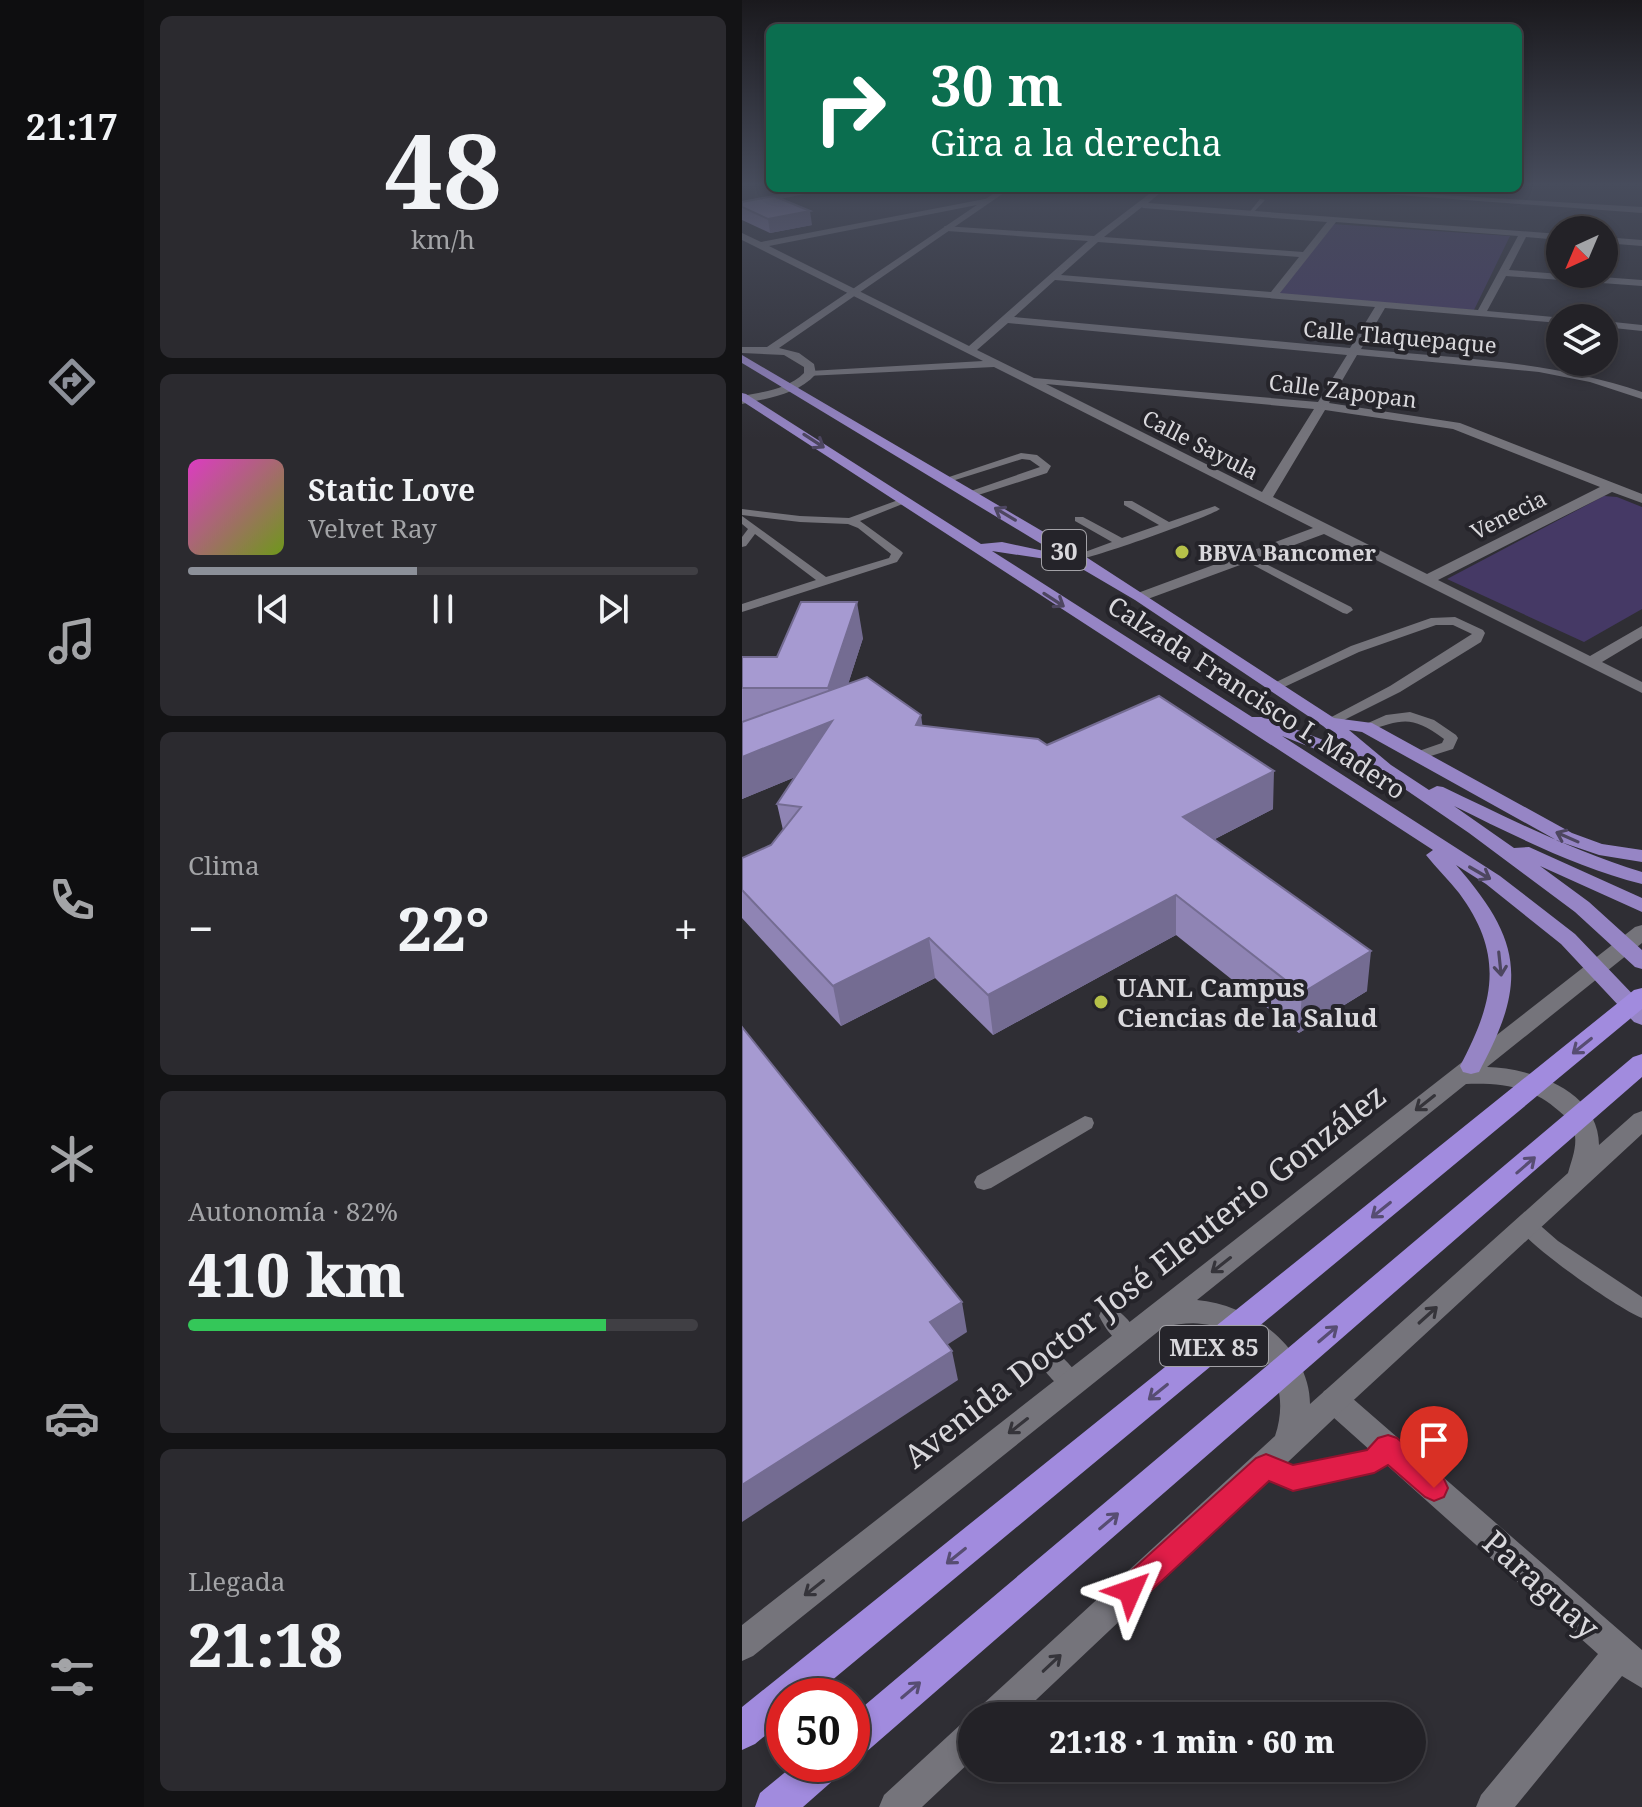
<!DOCTYPE html>
<html lang="es">
<meta charset="utf-8">
<style>
body{margin:0;font-family:"Noto Serif",serif;background:#2b2a2f;color:#f1f3f6;height:100vh;display:flex;flex-direction:column;font-size:30px;white-space:nowrap}
*{box-sizing:border-box;margin:0}
p{font-size:26px;color:#a3a4a7}
.icon{flex:none;width:44px;height:44px;fill:none;stroke:currentColor;stroke-width:2;stroke-linecap:round;stroke-linejoin:round}
.map{position:relative;flex:1;overflow:hidden}
.sheet{display:flex;flex-direction:column;gap:16px;padding:16px;background:#131315;width:598px}
.sheet>*{flex:none}
.guide{position:absolute;left:24px;top:24px;width:756px;height:168px;border-radius:12px;box-shadow:0 4px 12px #0003,0 0 0 2px #403f44;background:#0b6e4f;color:#fff;overflow:hidden}
.needle{width:52px;rotate:224deg}
.controls{position:absolute;left:804px;top:216px;display:grid;gap:16px}
.controls a{display:grid;place-items:center;width:72px;height:72px;border-radius:50%;background:#232227;box-shadow:0 4px 12px #0003,0 0 0 2px #403f44;font-size:40px}
.speed{position:absolute;left:24px;top:1678px;display:flex;gap:16px;font-size:40px;font-weight:700;text-align:center}
.speed>*{display:grid;place-content:center;width:104px;height:104px;border-radius:50%;background:#232227;box-shadow:0 4px 12px #0003,0 0 0 2px #403f44;line-height:1}
.speed .limit{border:12px solid #d22;background:#fff;color:#111}
.pin{position:absolute;display:grid;place-items:center;width:68px;height:68px;color:#fff;margin:-82px -34px;border-radius:50% 50% 50% 0;rotate:-45deg;box-shadow:0 0 8px #0007}
.pin .icon{rotate:45deg}
.me{position:absolute;width:88px;margin:-44px;rotate:47deg;stroke-linejoin:round;filter:drop-shadow(0 0 6px #0008)}
.turn{display:flex;align-items:center;gap:28px;height:168px;padding:0 32px;font-size:36px}
.turn .icon{width:104px;height:104px;stroke-width:2.5}
.turn b{display:block;font-size:56px;line-height:68px}
.big{font-size:60px;font-weight:800;line-height:1.1}
.sheet .widget{flex:1;display:flex;flex-direction:column;justify-content:center;gap:12px;min-width:0;padding:0 28px;border-radius:12px;background:#2b2a2f}
.sheet .dial{align-items:center;gap:0}
.dial b{font-size:104px;line-height:1}
.song{display:flex;align-items:center;gap:24px}
.cover{width:96px;height:96px;border-radius:12px;background:linear-gradient(135deg,hsl(310 70% 55%),hsl(80 70% 35%))}
.played{height:8px;border-radius:4px;background:linear-gradient(90deg,#8c9099 45%,#403f44 45%)}
.keys{display:flex;justify-content:space-around;direction:ltr}
.heat{display:flex;justify-content:space-between;align-items:center;font-size:44px;direction:ltr}
.charge{height:12px;border-radius:6px;background:linear-gradient(90deg,#34c759 82%,#403f44 0)}
.trip{position:absolute;left:216px;top:1702px;width:468px;height:80px;border-radius:40px;background:#232227;box-shadow:0 4px 12px #0003,0 0 0 2px #403f44;font-weight:800;line-height:80px;text-align:center}
main{display:flex;flex:1;min-height:0}
.menu{display:flex;flex-direction:column;width:144px;justify-content:space-around;align-items:center;background:#0e0e10;color:#a3a4a7}
.menu .icon{width:56px;height:56px}
.menu .active{color:#8c9099}
.menu b{font-size:36px;color:#f1f3f6}
.map>svg:first-child{display:block}
</style>
<main>
<nav class="menu">
<b>21:17</b>
<svg class="icon active" aria-label="directions" viewBox="0 0 24 24"><path d="M12 3l9 9-9 9-9-9zM9 14v-3h6M13 9l2 2-2 2"/></svg>
<svg class="icon" aria-label="music" viewBox="0 0 24 24"><path d="M9 18V5l10-2v13"/><circle cx="6" cy="18" r="3"/><circle cx="16" cy="16" r="3"/></svg>
<svg class="icon" aria-label="phone" viewBox="0 0 24 24"><path d="M5 4h4l2 5-3 2q2 4 5 5l2-3 5 2v4C11 20 4 13 5 4z"/></svg>
<svg class="icon" aria-label="climate" viewBox="0 0 24 24"><path d="M12 3v18M4 7l16 10M4 17L20 7"/></svg>
<svg class="icon" aria-label="car" viewBox="0 0 24 24"><path d="M5 17H2v-5l4-1 3-4h7l3 4 3 1v5h-3M9 17h6M6 11h13"/><circle cx="7" cy="17" r="2"/><circle cx="17" cy="17" r="2"/></svg>
<svg class="icon" aria-label="filters" viewBox="0 0 24 24"><path d="M4 7h16M4 17h16"/><circle cx="9" cy="7" r="2"/><circle cx="15" cy="17" r="2"/></svg>
</nav>
<section class="sheet">
<div class="widget dial"><b>48</b><p>km/h</p></div>
<div class="widget">
<div class="song"><i class="cover"></i><div><b>Static Love</b><p>Velvet Ray</p></div></div>
<div class="played"></div>
<div class="keys"><svg class="icon" aria-label="previous" viewBox="0 0 24 24"><path d="M18 5L8 12l10 7zM5 5v14"/></svg><svg class="icon" aria-label="pause" viewBox="0 0 24 24"><path d="M8 5v14M16 5v14"/></svg><svg class="icon" aria-label="next" viewBox="0 0 24 24"><path d="M6 5l10 7-10 7zM19 5v14"/></svg></div>
</div>
<div class="widget"><p>Clima</p>
<div class="heat"><a>−</a><b class="big">22°</b><a>+</a></div>
</div>
<div class="widget"><p>Autonomía · 82%</p><b class="big">410 km</b><div class="charge"></div></div>
<div class="widget"><p>Llegada</p><b class="big">21:18</b></div>
</section>
<div class="map">
<svg width="900" height="1807" viewBox="0 0 900 1807">
<rect width="100%" height="100%" fill="#2f2e34"/>
<path fill="#453965" d="M590,224L768,236L732,310L537,294Z
M862,496L875,497L900,507V609L842,642L705,579Z"/>
<g fill="none" stroke-linecap="round" stroke-linejoin="round">
<path fill="#75747b" fill-rule="evenodd" d="M518,199L523,200L510,214H506Z
M279,453L295,455L309,466L305,473L230,497L225,494L226,492L298,467L288,460L280,459L210,481L201,479Z
M159,499L168,501L118,521L159,551L161,553L155,562L0,612V604L74,580L13,534L4,546L0,547V537L6,529L0,524V516L84,577L147,558L149,554L116,528L106,524L58,522L0,515V509L58,516L107,518Z
M382,501H390L427,522L473,506L478,509C467,517 344,561 332,560V556L370,542L333,521V517H341L380,538L417,525L382,505Z
M504,554L609,607L611,610L605,614L601,613L500,559L498,557Z
M713,617L741,630L743,633L739,642L658,692L592,725H582L580,722L648,686L730,634L711,625H694L617,652L538,689H528L526,686L609,646L689,618Z
M668,712L692,720L714,735L716,738L711,749L676,760L671,759L669,756L671,753L700,743L702,739C668,714 661,720 624,731L617,727L644,715Z
M343,1116L350,1118L352,1123L350,1128L249,1188L242,1190L235,1188L232,1182L235,1176Z
M785,1218L792,1220L816,1241L900,1297V1318C878,1310 785,1245 775,1226L778,1220Z
M368,1307C381,1311 392,1326 398,1338L395,1345C378,1351 364,1330 357,1316L360,1309Z
M307,1349C320,1354 334,1370 340,1383L337,1390L329,1393C316,1388 302,1372 296,1359L299,1352Z
M646,1436L654,1439L658,1447C653,1458 644,1467 632,1472L551,1489L516,1475L512,1467L516,1459L524,1456L551,1467L626,1451L638,1439Z"/>
<path fill="#75747b" fill-rule="evenodd" d="M415,188H424L406,203L818,234V240L784,237L767,270L900,280V286L764,276L745,311L822,318H818V323L643,308L619,349C714,358 809,361 900,392V399L848,382L797,372L615,355L587,403L718,423L900,494V503L870,492L696,580L848,656L900,626V638L860,662L900,682V693L582,534L403,600H393V594L571,528L252,367L64,376L62,374L68,371L241,361L0,240V233L19,242L248,198L245,203L27,246L227,346L346,241L205,231L202,226L352,236ZM400,207L401,208L585,222L561,252L362,237ZM594,222L776,236L736,310L538,293ZM356,242L557,257L529,292L319,275ZM313,280L633,307L608,348L272,317ZM266,323L605,355L576,402L292,378L235,350ZM304,384L572,409L520,492ZM583,410L711,429L858,487L685,574L531,497Z
M585,188L900,207V213L589,190Z
M862,237L900,240V246L862,243Z
M862,321L900,325V331L862,327Z
M592,1387L602,1391L900,1650V1688L880,1676L773,1807H734L739,1795L856,1654L582,1409L578,1400L582,1391Z"/>
<path fill="#75747b" fill-rule="evenodd" d="M260,188H269L37,348L57,353L72,364L74,374C55,395 26,398 0,404V396C21,392 46,389 62,373V367L42,355L0,353V347H25Z"/>
<path fill="#75747b" fill-rule="evenodd" d="M74,188H91L0,207V201Z
M900,925V943L745,1067C790,1068 857,1091 857,1145L892,1114L900,1111V1134L602,1409L277,1716H236L241,1704L533,1436C552,1381 517,1330 460,1324C448,1322 435,1325 423,1326L11,1656L0,1661V1625L893,927ZM724,1084C760,1083 789,1086 817,1111C823,1116 830,1122 832,1130C836,1145 830,1159 826,1173L568,1404C568,1347 507,1304 455,1300Z
M230,1720V1760L180,1807H137L142,1795L218,1725Z"/>
<path fill="#9685c5" fill-rule="evenodd" d="M0,355L341,555L592,718L630,723L830,833L860,844L900,850V862L857,855L816,841L620,732L607,730L649,765L687,790L695,786L701,787C766,818 831,851 900,872V884C834,867 773,836 712,806L772,848L787,847L900,898V912L798,866L847,902L900,950V969L893,967L833,912L727,833L632,768H622L540,736L758,876L833,934L900,1004V1025L892,1022L819,944L744,884L714,865C778,938 786,980 740,1066L737,1072L729,1074L721,1072L718,1066C752,1002 763,955 717,893C707,880 694,868 684,855L691,850L0,401V393L4,394L239,544L260,542L316,554L0,363ZM250,551L330,563L393,600L581,726L612,752L522,717H510Z"/>
<path fill="#a18bde" fill-rule="evenodd" d="M900,988V1009L71,1696H42V1720L13,1744L0,1750V1707L892,990Z
M900,1054V1077L123,1753L110,1759V1716L891,1057Z
M53,1764H101L95,1777L61,1807H13L18,1793Z"/>
</g>
<path fill="#8f84b4" d="M0,202L70,225L28,233L0,220Z
M121,638L106,684L181,726L305,745L531,809L473,839L625,991L557,1033L434,935L251,1035L193,978L99,1026L0,918V858L29,845L41,830L35,804L53,777L0,799V657H35Z"/>
<path fill="#746c92" d="M68,211L70,225L28,233L26,219Z
M115,602L121,638L93,725L86,688Z
M179,715L184,752L174,725Z
M90,721L97,759L0,799V757Z
M532,771L531,809L442,855L441,817Z
M434,895V935L251,1035L246,995Z
M187,938L193,978L99,1026L91,986Z
M629,951L625,991L557,1033L560,993Z
M220,1302L225,1332L194,1352L188,1322Z
M210,1351L216,1380L0,1522V1485Z"/>
<path fill="#a69ad1" stroke="#746c92" stroke-width="2" d="M32,196L68,211L26,219L0,207V202Z
M59,602H115L86,688H0V657H35Z
M125,677L179,715L174,725L296,739L305,745L417,696L532,771L441,817L629,951L560,993L434,895L246,995L187,938L91,986L0,890V858L29,845L59,807L35,804L90,721L0,757V722Z
M0,1027L220,1302L188,1322L210,1351L0,1485Z"/>
<defs><path id="oneway-shaft" d="M-6 0H5M1.5-3L5.5 0L1.5 3" fill="none" stroke-width="1.6" stroke-linecap="round" stroke-linejoin="round" transform="scale(2)"/></defs>
<g stroke="#4d4660">
<use href="#oneway-shaft" transform="translate(72 441) rotate(33)"/>
<use href="#oneway-shaft" transform="translate(263 514) rotate(-149)"/>
<use href="#oneway-shaft" transform="translate(312 600) rotate(33)"/>
<use href="#oneway-shaft" transform="translate(825 837) rotate(-156)"/>
<use href="#oneway-shaft" transform="translate(738 873) rotate(30)"/>
<use href="#oneway-shaft" transform="translate(758 964) rotate(84)"/>
</g>
<g stroke="#574d72">
<use href="#oneway-shaft" transform="translate(840 1046) rotate(141)"/>
<use href="#oneway-shaft" transform="translate(784 1165) rotate(-41)"/>
<use href="#oneway-shaft" transform="translate(639 1210) rotate(141)"/>
<use href="#oneway-shaft" transform="translate(586 1334) rotate(-40)"/>
<use href="#oneway-shaft" transform="translate(416 1392) rotate(141)"/>
<use href="#oneway-shaft" transform="translate(367 1521) rotate(-40)"/>
<use href="#oneway-shaft" transform="translate(214 1556) rotate(141)"/>
<use href="#oneway-shaft" transform="translate(169 1690) rotate(-40)"/>
</g>
<g stroke="#35343a">
<use href="#oneway-shaft" transform="translate(683 1103) rotate(142)"/>
<use href="#oneway-shaft" transform="translate(479 1265) rotate(142)"/>
<use href="#oneway-shaft" transform="translate(686 1315) rotate(-42)"/>
<use href="#oneway-shaft" transform="translate(276 1426) rotate(142)"/>
<use href="#oneway-shaft" transform="translate(72 1588) rotate(142)"/>
<use href="#oneway-shaft" transform="translate(310 1663) rotate(-43)"/>
</g>
<linearGradient id="sky" x2="0" y2="1"><stop stop-color="#1a191d"/><stop offset="0.42" stop-color="#474c5c"/><stop offset="1" stop-color="#474c5c" stop-opacity="0"/></linearGradient>
<rect width="900" height="439" fill="url(#sky)"/>
<path fill="#e11d48" stroke="#92132f" stroke-width="2" d="M646,1435L655,1438L702,1479L706,1488L702,1497L692,1501L683,1497L646,1465L632,1473L551,1491L527,1481L398,1601L388,1606L378,1601L374,1591L378,1581L514,1458L524,1454L551,1465L625,1450L636,1438Z"/>
<g fill="#b6c149" stroke="#25242a" stroke-width="3">
<circle cx="440" cy="552" r="8"/>
<circle cx="359" cy="1002" r="8"/>
</g>
<g text-anchor="middle" dominant-baseline="central" stroke-width="8" stroke-linejoin="round" paint-order="stroke">
<g font-size="22" fill="#d9d8dc" stroke="#25242a">
<text transform="translate(658 336) rotate(5)">Calle Tlaquepaque</text>
<text transform="translate(601 390) rotate(7)">Calle Zapopan</text>
<text transform="translate(459 444) rotate(27)">Calle Sayula</text>
<text transform="translate(766 514) rotate(-27)">Venecia</text>
</g>
<g font-size="22" font-weight="bold" fill="#d9d8dc" stroke="#25242a" text-anchor="start">
<text x="456" y="552">BBVA Bancomer</text>
</g>
<g fill="#25242a" stroke="#a3a2a7" stroke-width="2">
<rect x="300" y="530" width="44" height="40" rx="6"/>
<rect x="418" y="1326" width="108" height="40" rx="6"/>
</g>
<g font-size="24" font-weight="bold" fill="#d9d8dc">
<text x="322" y="550">30</text>
<text x="472" y="1346">MEX 85</text>
</g>
<g font-size="26" fill="#d9d8dc" stroke="#25242a">
<text transform="translate(515 697) rotate(33)">Calzada Francisco I. Madero</text>
</g>
<g font-size="26" font-weight="bold" fill="#d9d8dc" stroke="#25242a" text-anchor="start">
<text x="375" y="987">UANL Campus<tspan x="375" dy="30">Ciencias de la Salud</tspan></text>
</g>
<g font-size="32" fill="#d9d8dc" stroke="#25242a">
<text transform="translate(402 1275) rotate(-38)">Avenida Doctor José Eleuterio González</text>
<text transform="translate(800 1584) rotate(42)">Paraguay</text>
</g>
</g>
</svg>
<div class="controls">
<a><svg class="needle" viewBox="-14 -14 28 28"><path d="M0-13l5 13h-10z" fill="#e53935"/><path d="M0 13l5-13h-10z" fill="#a3a4a7"/></svg></a>
<a><svg class="icon" aria-label="layers" viewBox="0 0 24 24"><path d="M12 4l9 5-9 5-9-5zM3 14l9 5 9-5"/></svg></a>
</div>
<div class="speed"><div class="limit">50</div></div>
<div class="pin" style="left:692px;top:1488px;background:#d93025"><svg class="icon" aria-label="arrive" viewBox="0 0 24 24"><path d="M6 21V4h12l-3 4 3 4H6"/></svg></div>
<svg class="me" style="left:388px;top:1591px" viewBox="-20 -20 40 40"><path d="M0-17L14 15 0 8-14 15z" fill="#e11d48" stroke="#fff" stroke-width="4"/></svg>
<div class="trip">21:18 · 1 min · 60 m</div>
<div class="guide">
<div class="turn"><svg class="icon" aria-label="right" viewBox="0 0 24 24"><path d="M7 20v-9h11M14 6l5 5-5 5"/></svg><div><b>30 m</b>Gira a la derecha</div></div>
</div>
</div>
</main>
